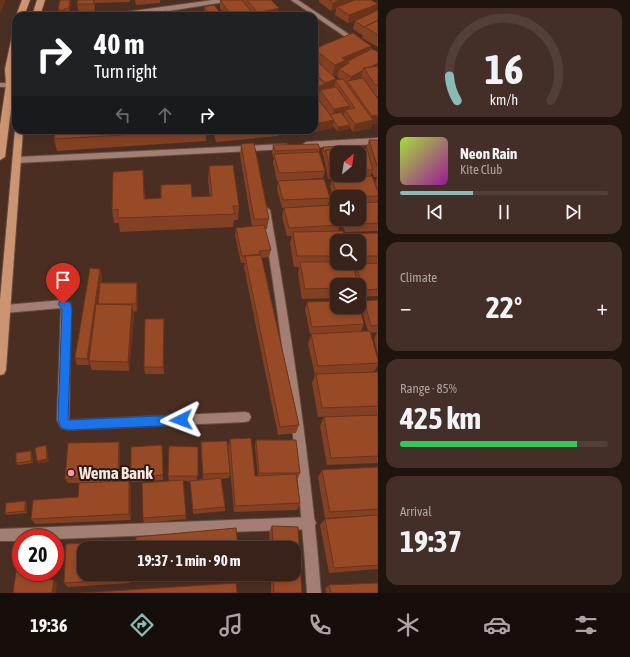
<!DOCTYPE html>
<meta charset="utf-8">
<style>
body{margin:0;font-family:"Asap Condensed",sans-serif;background:#432f27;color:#f1f3f6;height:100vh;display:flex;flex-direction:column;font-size:15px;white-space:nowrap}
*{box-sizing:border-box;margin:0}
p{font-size:13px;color:#aba4a2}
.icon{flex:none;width:22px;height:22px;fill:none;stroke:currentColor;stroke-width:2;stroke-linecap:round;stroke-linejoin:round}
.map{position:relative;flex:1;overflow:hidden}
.drawer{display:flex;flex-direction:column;gap:8px;padding:8px;background:#1f130e;width:252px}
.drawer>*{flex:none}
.guide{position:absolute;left:12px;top:12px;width:306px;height:122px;border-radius:12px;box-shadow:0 2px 6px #0003,0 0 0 1px #523f39;background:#202124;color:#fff;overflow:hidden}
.needle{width:26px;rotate:30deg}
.tools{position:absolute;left:330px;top:146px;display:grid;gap:8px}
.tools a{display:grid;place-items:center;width:36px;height:36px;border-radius:8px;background:#38221a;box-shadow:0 2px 6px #0003,0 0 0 1px #523f39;font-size:20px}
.speed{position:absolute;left:12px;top:529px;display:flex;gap:8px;font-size:20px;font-weight:700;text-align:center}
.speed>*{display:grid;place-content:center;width:52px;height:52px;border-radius:50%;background:#38221a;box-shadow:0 2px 6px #0003,0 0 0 1px #523f39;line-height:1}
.speed .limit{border:6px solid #d22;background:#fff;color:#111}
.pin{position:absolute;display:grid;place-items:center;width:34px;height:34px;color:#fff;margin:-41px -17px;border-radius:50% 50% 50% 0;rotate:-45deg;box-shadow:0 0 4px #0007}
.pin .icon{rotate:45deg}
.me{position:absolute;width:44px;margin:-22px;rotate:267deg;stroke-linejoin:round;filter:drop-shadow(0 0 3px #0008)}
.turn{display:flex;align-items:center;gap:14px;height:84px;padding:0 16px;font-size:18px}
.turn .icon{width:52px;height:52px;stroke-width:2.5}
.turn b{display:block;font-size:28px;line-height:34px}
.lanes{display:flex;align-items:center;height:38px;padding:0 16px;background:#0003;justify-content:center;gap:20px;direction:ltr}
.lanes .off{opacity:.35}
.big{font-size:30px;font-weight:700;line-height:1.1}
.drawer .widget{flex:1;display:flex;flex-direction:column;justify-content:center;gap:6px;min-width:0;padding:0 14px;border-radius:12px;background:#432f27}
.drawer .dial{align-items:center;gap:0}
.dial svg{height:104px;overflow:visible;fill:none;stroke:#523f39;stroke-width:7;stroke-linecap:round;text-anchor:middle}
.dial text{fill:#f1f3f6;stroke:none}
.song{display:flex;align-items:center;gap:12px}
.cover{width:48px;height:48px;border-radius:6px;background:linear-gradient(135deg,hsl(80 70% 55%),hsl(300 70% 35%))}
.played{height:4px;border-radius:2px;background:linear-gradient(90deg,#8bbbb9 35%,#523f39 35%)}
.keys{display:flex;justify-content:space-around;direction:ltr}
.heat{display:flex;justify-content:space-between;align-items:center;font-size:22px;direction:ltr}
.charge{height:6px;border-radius:3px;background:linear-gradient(90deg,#34c759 85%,#523f39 0)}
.trip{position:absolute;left:77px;top:541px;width:224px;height:40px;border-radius:12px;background:#38221a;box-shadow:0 2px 6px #0003,0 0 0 1px #523f39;font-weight:700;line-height:40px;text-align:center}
.dock{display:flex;height:64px;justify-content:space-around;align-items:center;background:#160e0a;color:#aba4a2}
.dock .icon{width:28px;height:28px}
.dock .current{color:#8bbbb9}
.dock b{font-size:18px;color:#f1f3f6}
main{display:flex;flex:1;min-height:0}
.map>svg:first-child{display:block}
</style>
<main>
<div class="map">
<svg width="378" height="593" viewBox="0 0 378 593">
<rect width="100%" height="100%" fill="#4b2e22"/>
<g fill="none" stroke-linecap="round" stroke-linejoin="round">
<g stroke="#644c41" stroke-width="2">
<path id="service" d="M0,83H10L14,85L10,87H0Z
M63,300L70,303L71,306L69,420L245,412L249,413L251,417L249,421L245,422L69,430L61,428L57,420L61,308L5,313L1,312L0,309L1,306L5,305Z
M310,517L314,519L316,523L314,527L310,529L55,539V538H21V541H0V529Z"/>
</g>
<g stroke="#644c41" stroke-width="2">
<path id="minor" d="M213,0H228L225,2C186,8 147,16 108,16L111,14Z
M291,0H298L378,54V59Z
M378,138V144L306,148L302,145L306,142Z
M286,144L290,147L289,149L17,163L13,160L17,157Z
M266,207L270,210C292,337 311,464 321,593H307C299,464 282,337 262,210Z"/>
</g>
<g stroke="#644c41" stroke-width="2">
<path id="trunk" d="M22,0H30L24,16H16Z
M37,0H45L40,16H32Z
M13,31H16V53L13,69L14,85L5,157L0,160V125L6,85L5,69Z
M16,128V130H23L6,370L4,374L0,375V300L15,130Z"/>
</g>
<use href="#service" fill="#a27f72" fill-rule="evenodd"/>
<use href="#minor" fill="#a27f72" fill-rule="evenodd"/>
<use href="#trunk" fill="#cc9471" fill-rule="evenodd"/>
</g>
<path fill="#834022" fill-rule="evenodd" d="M70,0L71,3L69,13H65V14H59L58,10Z
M78,0H130V2L95,3V12H79L77,4Z
M135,0H160V3L136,5Z
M220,0H271L278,13L292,16H225L220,8Z
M319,0H371L378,4L376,11L378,10V47L362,38L363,35H362L353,29L355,21L363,17L348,23L335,15L336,9L331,11L319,2Z
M204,7L222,15V16H207L204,11Z
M371,46L369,50L378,52V96H376L378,99V123L372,124L371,128L353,132L350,127L349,129L337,131L332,125V128L307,134L304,130H314V49ZM338,74L337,77L341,79L336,80V79L333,76ZM319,94L318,98L330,114L315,95Z
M206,130V141L57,151L54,139Z
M213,130H279L278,136L216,142Z
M283,130H301L286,134Z
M369,140H378V191L375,183L377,177H374L372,172L370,177L378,196V199L377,202H378V231L345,232L341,219H359V197H337V206H336L330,187L332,179L337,178L328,179L324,158V156H323L322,151L323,147L366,149ZM337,153H359V175H337Z
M241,144L269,219L267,229H265L271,250L269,257L262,258L299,425L296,433L278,435L244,267L245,263H241L235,235L236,228L252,226L240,155Z
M273,145L320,149L319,152L325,171L323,178L277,181L273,162L274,159L272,153Z
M209,166L239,206L238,220H234L233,227L120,232L119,223H114L112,210L144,184L145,199L210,197L208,180Z
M278,181L330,198L328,205L282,208L277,189Z
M284,208L340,225L338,231L337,241V263H359V241H346L348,234L378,233V263L353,264L354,269L356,264L378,263V296L360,297L359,292V285H337V298L302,299L298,273L299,267H294L290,243L292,236H287L282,216Z
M100,269L102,276L101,283L138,290L137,311L133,312L134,315L129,371L92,370L89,362V365H77L75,358Z
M378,300V332L370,333L378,360V365L374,372H378V415L318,417L312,383L315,375L308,344L311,334L356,332L310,334L305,309L307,302L364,324L361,331H368L361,308L364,301Z
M164,326V374H145L144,367Z
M377,332H378V356L374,339Z
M378,415V463L327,465L320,426L324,417Z
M230,439L255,476H258L255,446L256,440L300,473L298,478H297L300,503L297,510L234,512L228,447Z
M201,442L230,473L229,478L221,479L225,507V511L193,514L190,481H183L186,519L144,523L143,518L169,481L168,476L198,447L197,480L203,479L201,447Z
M162,445L163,480L132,482L131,477Z
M120,448L119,481H129L131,488V520L35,524L31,519L78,497L85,483H68L65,479Z
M31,451L32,454L33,463L18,465L16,463Z
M378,467V515L325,518L318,477L322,470Z
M25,501L27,503V513L7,515L5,513Z
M378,515V569L329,573L320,525L325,519Z
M272,526L298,527L302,593H271V574H294V548H270L269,532Z
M128,541L130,546V548H84V574H130V583L68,587L64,583L66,544Z
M139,574H150L139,575Z
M329,585L378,593H326L325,589Z"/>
<path fill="#6a341b" d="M0,0H5V2L0,14Z
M70,0L71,3L69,13V8Z
M94,0H95V12Z
M340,0H355L337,7L336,9L331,11L333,3Z
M378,4L376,12L348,23L349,15Z
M279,8L278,16H258V13Z
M371,46L368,57L349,63L346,62L345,67L339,69L338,74L332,76L335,65L342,58Z
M378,63V70L365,69Z
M363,70L361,79L349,84L351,77Z
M336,79L334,87L320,90L319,94L314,95V88L324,84L325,83Z
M350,106L348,114L345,110L344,115L332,117L334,109Z
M378,115V123L372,124L371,128L353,132L355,124L371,120L372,116Z
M334,120L332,128L307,134V130H314V124Z
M350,125L349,129L337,131L338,127Z
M287,130H301L286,134Z
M143,170L144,184L145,213L144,199Z
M100,269L102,276L89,365L87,359Z
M137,283L138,290L137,311L136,304Z
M132,305L134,315L129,371L128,362Z
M164,319V374L163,367Z
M119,442L120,448L119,482L118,478Z
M46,445L47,448L49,462L38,464L37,461Z
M31,451L32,454L33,463L31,461Z
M129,481L131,488V520L129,514Z
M25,501L27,503V513L25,511Z
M128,541L130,546V548H128Z
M46,572H50L49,582L46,579Z
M128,574H130V583L128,579Z
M54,580L57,583L56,593H52Z"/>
<path fill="#984a27" stroke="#6a341b" d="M60,0H70L69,8L64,9V10H58Z
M78,0H94V4H77Z
M220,0H242L255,16H232Z
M247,0H271L279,8L258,13Z
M329,0H340L333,3Z
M355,0H371L378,4L349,15L337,7Z
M214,5L222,15L210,16L204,7Z
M378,10V20L364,27L355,21Z
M167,11L172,16H164L161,12Z
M285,11L292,16H269Z
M154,13L155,15L148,16L147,15Z
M378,20V35L365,27Z
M353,33L371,46L342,58L346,60L335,65L314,49Z
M372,49L378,52V63L371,67L364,68L363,70L351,77L339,69L349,63L346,62Z
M314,58L336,79L325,83L314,72Z
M378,66V85H375L364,68Z
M314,74L325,84L314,88Z
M363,78L378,99V115L372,116L347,81Z
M343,79L373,120L355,124L345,110L355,108L335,80Z
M336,87L350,106L334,109L320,90Z
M314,94L334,120L314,124Z
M341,112L350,125L338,127L330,115Z
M55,130H206L54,139Z
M369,140H378V166H377Z
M254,143L269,219H254L241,144Z
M318,144L320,149L275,151L273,145Z
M362,146L363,150H326L325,152H324L323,147Z
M367,149L373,170H359V153H337V171H330L326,150Z
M319,152L325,171L279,173L274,154Z
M233,165L239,206H233L235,214L118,218V209L112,210L113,172L143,170L144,199L161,198V185L191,184L192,197L212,196L209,166Z
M372,176L378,192V196L353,197H338L332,179Z
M324,179L330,198L283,200L278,181Z
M378,202V223L348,225L346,219H359V203Z
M334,205L337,214V219H339L340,225L289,228L284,208Z
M264,225L271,250L259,251L260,254L242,256L236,228Z
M343,231L345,241H337V256H297L293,232Z
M378,233V256H359V241H350L348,234Z
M261,255L299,425L280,427L245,256Z
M300,262H337V263H353L358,285H337V288L305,289Z
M378,263V289L363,290L356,264Z
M90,268L100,269L87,359L75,358Z
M100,283H137L136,304H98Z
M378,300V325L371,326L364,301Z
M337,301V307H359V305L364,324L312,327L307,302Z
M96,304L132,305L128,362L89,361Z
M145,319H164L163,367H144Z
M370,331L378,360V363L318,366L311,334Z
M378,372V406L322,408L316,374Z
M378,415V456L331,458L324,417Z
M251,438L255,476L296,474L300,503L235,506L230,439Z
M256,440H296L300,473H259Z
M227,441L230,473L203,474L201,442Z
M119,442L118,478L65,479L68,443Z
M46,445L47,459L37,461L35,448Z
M162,445L163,475L131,477V447Z
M169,446L198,447V476H168Z
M31,451V461L16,463V453Z
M378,467V509L330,512L322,470Z
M221,478L225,507L193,510L190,481Z
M183,480L186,515L143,518L142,483Z
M129,481V514L31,519L33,500L78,497L79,483Z
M25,501V511L5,513L6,503Z
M378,515V565L334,568L325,519Z
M272,526L298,527L302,593H274L273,574H294V548H273Z
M236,528L238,548H136V537Z
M128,541V548H84V574H128V579L64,583L66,544Z
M20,542H21V572H46V579L54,580L52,593H13Z
M236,583L237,593H81Z
M378,583V593H331L329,585Z"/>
<path fill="#1a73e8" stroke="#114b97" d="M63,300L70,303L72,309L68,420L181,415L184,417L186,420L184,424L181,425L69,430L61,428L58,420L62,309L58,304L60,301Z"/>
<circle fill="#f49aa5" stroke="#281a15" stroke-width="1.5" cx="71" cy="473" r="4"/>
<g text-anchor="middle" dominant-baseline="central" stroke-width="4" stroke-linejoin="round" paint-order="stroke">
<g font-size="17" font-weight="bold" fill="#f8e5dd" stroke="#281a15" text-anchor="start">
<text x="79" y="473">Wema Bank</text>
</g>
</g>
</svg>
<div class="tools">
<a><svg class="needle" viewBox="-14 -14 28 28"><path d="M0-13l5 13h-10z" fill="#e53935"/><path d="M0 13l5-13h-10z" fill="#aba4a2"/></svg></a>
<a><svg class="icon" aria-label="sound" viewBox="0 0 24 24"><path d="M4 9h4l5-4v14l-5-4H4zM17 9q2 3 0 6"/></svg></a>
<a><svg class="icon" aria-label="search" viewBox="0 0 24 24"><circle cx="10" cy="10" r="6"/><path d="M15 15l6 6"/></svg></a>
<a><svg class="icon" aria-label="layers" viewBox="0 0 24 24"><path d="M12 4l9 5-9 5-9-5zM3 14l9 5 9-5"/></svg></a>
</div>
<div class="speed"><div class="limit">20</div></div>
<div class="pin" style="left:63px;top:304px;background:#d93025"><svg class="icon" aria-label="arrive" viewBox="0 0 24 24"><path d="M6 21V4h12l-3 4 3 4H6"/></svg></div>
<svg class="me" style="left:181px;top:420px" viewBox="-20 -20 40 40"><path d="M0-17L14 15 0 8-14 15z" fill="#1a73e8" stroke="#fff" stroke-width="4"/></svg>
<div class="trip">19:37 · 1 min · 90 m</div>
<div class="guide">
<div class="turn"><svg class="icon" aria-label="right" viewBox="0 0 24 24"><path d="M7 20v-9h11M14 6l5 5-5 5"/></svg><div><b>40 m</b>Turn right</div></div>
<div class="lanes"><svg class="icon off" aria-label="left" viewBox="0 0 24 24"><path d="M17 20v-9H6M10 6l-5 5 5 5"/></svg><svg class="icon off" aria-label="ahead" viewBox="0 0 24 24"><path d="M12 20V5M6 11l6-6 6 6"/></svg><svg class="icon" aria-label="right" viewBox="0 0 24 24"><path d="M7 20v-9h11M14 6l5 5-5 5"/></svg></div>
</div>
</div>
<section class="drawer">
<div class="widget dial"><svg viewBox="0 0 100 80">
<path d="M14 69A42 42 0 1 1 86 69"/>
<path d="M14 69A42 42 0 0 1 8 50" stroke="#8bbbb9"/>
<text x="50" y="56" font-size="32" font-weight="700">16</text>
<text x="50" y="72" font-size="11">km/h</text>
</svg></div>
<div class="widget">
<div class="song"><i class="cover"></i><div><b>Neon Rain</b><p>Kite Club</p></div></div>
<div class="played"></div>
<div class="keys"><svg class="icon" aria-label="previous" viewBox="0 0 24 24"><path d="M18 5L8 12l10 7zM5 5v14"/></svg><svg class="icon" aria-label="pause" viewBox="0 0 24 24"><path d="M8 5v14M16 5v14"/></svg><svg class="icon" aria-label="next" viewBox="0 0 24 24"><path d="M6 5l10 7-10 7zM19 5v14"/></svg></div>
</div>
<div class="widget"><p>Climate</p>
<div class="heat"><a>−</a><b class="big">22°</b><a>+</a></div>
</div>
<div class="widget"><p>Range · 85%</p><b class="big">425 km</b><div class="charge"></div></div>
<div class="widget"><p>Arrival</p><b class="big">19:37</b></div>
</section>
</main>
<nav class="dock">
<b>19:36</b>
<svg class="icon current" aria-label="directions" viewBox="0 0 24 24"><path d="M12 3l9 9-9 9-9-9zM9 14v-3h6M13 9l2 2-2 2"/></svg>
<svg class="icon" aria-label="music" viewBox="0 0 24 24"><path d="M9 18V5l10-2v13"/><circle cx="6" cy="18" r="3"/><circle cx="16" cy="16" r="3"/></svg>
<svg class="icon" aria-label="phone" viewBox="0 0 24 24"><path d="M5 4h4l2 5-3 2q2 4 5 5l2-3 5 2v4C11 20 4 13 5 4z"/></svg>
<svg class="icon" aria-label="climate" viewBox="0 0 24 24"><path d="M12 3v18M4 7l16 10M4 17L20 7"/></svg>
<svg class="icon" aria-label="car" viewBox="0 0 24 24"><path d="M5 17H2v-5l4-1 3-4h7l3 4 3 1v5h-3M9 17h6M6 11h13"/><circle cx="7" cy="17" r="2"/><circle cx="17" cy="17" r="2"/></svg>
<svg class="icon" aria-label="filters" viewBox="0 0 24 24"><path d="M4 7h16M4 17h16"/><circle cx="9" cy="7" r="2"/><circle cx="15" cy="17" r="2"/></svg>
</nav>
